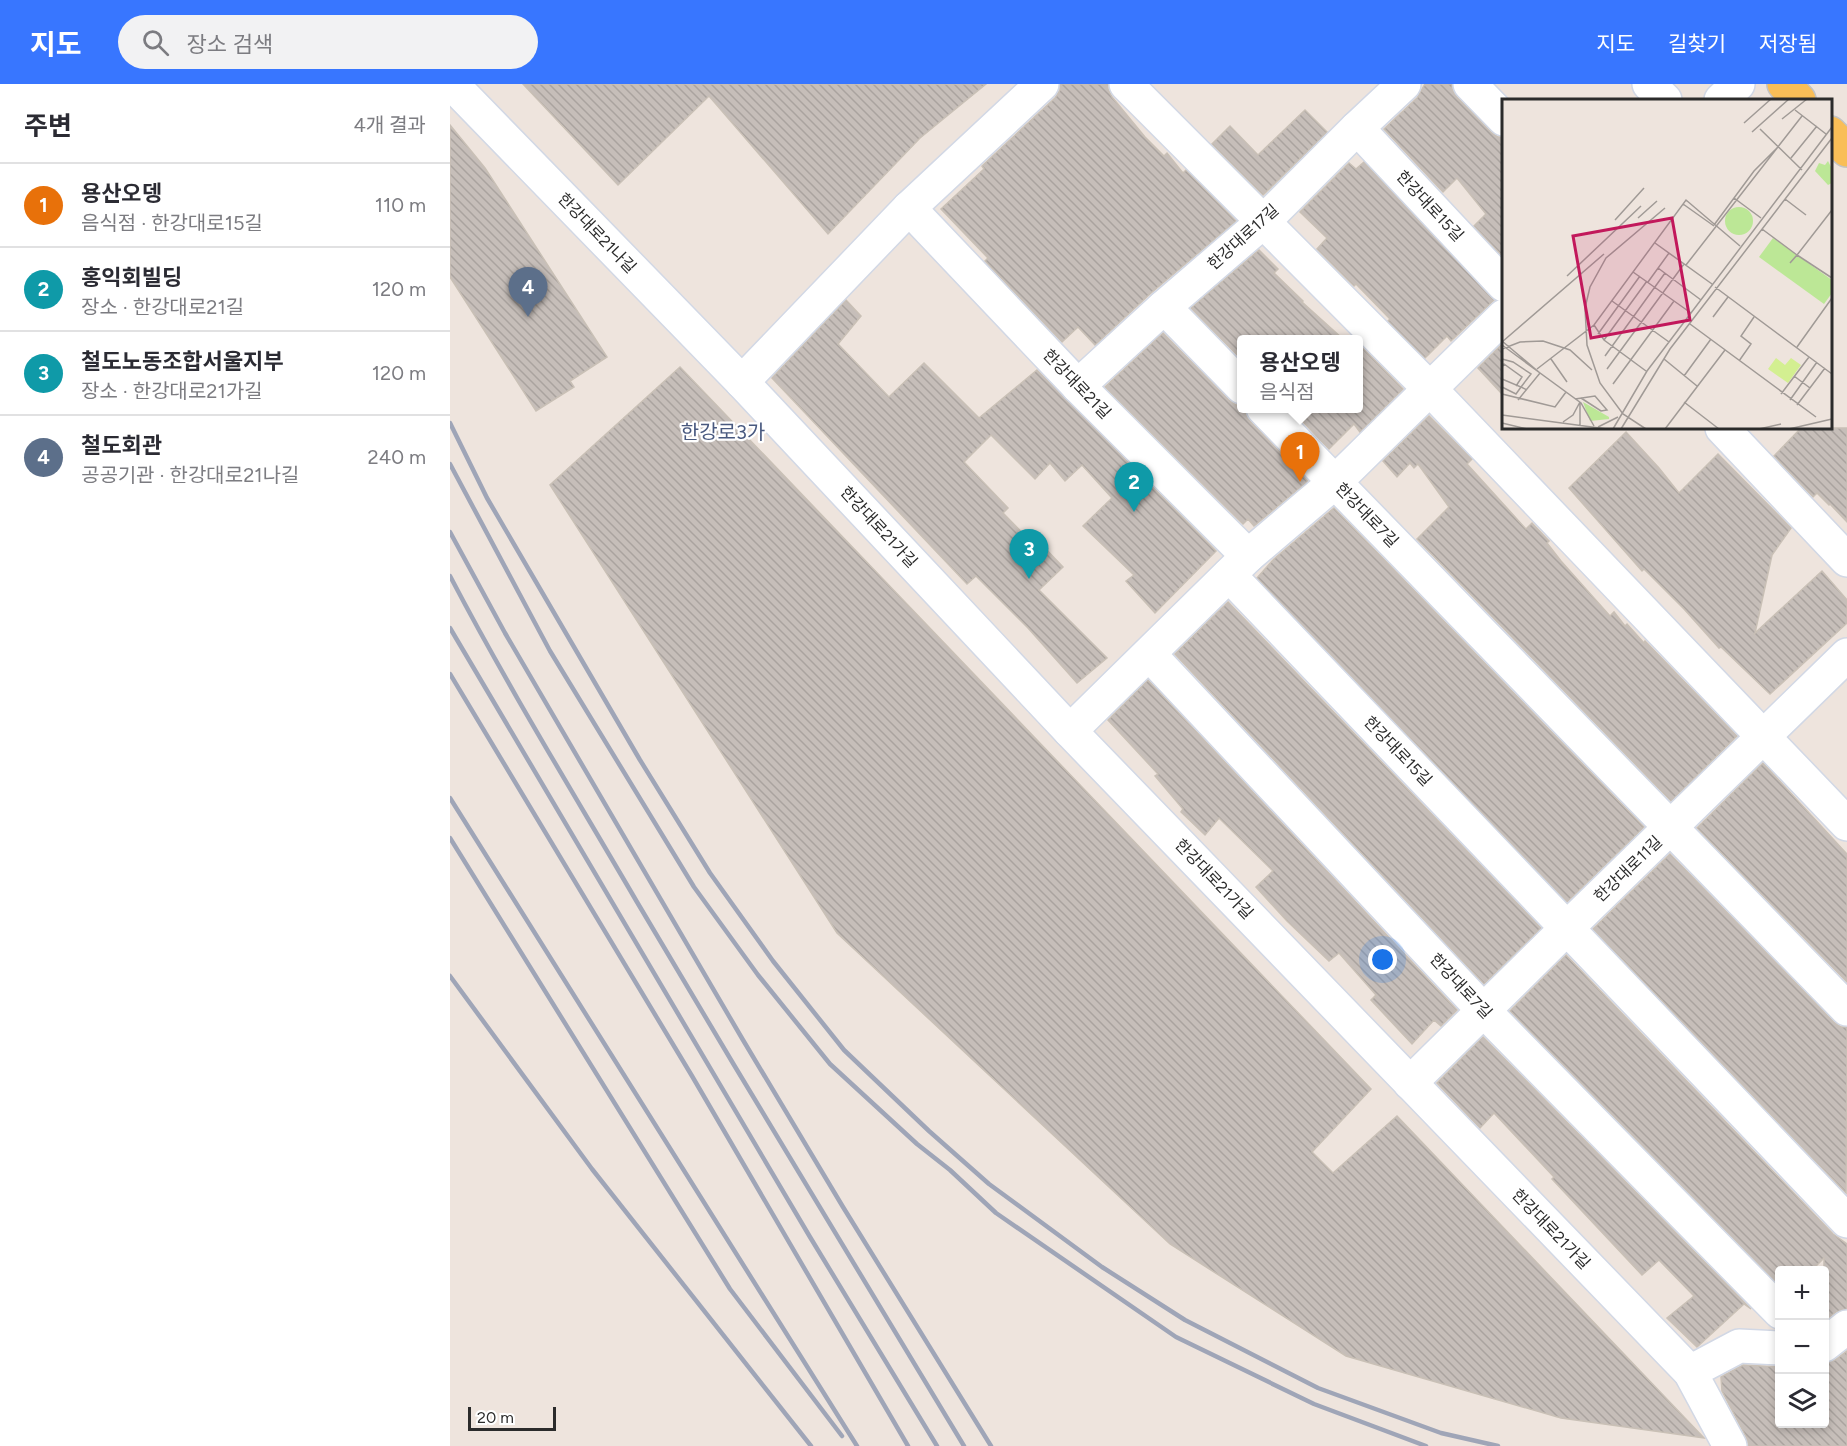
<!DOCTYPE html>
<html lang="ko">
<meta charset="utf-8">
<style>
:root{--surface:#fff;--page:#f2f2f3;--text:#2b2b33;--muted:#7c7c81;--line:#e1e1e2;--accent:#3876ff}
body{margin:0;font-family:Figtree,"Noto Sans KR",sans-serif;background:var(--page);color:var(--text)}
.controls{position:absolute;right:18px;bottom:18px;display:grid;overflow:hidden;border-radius:6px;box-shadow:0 3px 9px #0003}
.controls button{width:54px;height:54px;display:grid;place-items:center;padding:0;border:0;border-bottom:2px solid var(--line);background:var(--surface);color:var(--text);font:30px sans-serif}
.scale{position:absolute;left:18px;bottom:15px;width:88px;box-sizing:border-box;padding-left:6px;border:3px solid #2b2b2b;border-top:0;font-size:16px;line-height:21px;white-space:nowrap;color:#2b2b2b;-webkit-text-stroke:4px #fff;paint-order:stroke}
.you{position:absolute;left:933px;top:876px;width:21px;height:21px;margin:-15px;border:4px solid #fff;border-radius:50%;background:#1a73e8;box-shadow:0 0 0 9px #1a73e833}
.badge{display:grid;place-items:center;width:39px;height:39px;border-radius:50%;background:var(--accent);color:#fff;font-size:20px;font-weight:700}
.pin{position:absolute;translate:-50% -50px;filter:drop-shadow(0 2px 3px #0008)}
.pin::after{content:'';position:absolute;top:32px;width:21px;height:18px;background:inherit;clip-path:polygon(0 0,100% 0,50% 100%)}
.popup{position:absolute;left:787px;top:251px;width:126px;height:78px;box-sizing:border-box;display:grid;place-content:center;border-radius:6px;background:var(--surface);filter:drop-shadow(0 2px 4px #0005);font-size:20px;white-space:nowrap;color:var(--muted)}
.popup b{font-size:22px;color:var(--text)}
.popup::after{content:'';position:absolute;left:50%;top:100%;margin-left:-12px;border:12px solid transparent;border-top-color:var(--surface)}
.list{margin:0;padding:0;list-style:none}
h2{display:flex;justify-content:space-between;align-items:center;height:78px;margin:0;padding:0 24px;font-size:26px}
h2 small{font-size:20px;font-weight:400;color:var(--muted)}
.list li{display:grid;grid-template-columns:39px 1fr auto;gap:18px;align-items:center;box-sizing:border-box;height:84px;padding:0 24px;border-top:2px solid var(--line)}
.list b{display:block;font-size:22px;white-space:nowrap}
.list p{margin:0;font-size:20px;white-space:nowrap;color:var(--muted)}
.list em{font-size:20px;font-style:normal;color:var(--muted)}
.icon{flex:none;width:33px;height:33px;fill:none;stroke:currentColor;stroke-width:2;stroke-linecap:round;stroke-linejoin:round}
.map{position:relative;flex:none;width:1397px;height:1362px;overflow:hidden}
header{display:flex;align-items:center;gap:36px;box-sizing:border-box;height:84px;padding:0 30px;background:var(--accent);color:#fff}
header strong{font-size:28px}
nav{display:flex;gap:33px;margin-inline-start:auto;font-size:21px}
.search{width:420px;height:54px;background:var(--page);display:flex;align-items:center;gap:15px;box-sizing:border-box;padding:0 21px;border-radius:33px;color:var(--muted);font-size:22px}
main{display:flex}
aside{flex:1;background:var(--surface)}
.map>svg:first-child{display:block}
</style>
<header>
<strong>지도</strong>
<div class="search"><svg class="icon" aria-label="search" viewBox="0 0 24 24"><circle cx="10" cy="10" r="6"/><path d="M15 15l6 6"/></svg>장소 검색</div>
<nav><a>지도</a><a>길찾기</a><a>저장됨</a></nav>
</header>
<main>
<aside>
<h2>주변<small>4개 결과</small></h2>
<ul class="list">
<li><span class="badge" style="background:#e8710a">1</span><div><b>용산오뎅</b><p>음식점 · 한강대로15길</p></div><em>110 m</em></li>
<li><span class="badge" style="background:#0f9aa8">2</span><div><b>홍익회빌딩</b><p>장소 · 한강대로21길</p></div><em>120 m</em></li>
<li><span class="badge" style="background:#0f9aa8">3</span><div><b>철도노동조합서울지부</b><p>장소 · 한강대로21가길</p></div><em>120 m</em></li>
<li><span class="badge" style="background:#5c6f8a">4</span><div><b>철도회관</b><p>공공기관 · 한강대로21나길</p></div><em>240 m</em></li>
</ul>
</aside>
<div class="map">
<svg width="1397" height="1362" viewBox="0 0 1397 1362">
<defs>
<pattern id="building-back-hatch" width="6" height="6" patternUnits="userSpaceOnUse" patternTransform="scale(1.5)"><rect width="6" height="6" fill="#c6beb9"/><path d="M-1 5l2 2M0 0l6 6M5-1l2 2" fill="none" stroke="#aaa39f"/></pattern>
</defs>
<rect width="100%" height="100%" fill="#eee4dd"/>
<g fill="url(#building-back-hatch)" stroke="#c9c0b6" stroke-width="1.5">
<path d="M 73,0 L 536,0 L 470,54 L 378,150 L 259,12 L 168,101 Z"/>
<path d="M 610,0 L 658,0 L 658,5 L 662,13 L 695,53 L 714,72 L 717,69 L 733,89 L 736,86 L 786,137 L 701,209 L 645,261 L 628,243 L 612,258 L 535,177 L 538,174 L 491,125 L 534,85 L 532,82 L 605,14 L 610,6 Z"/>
<path d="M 975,0 L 1002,0 L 1002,5 L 1007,13 L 1041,48 L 1048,53 L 1053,53 L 1053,173 L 1024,142 L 1036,130 L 1007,94 L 993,108 L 934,45 L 967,14 Z"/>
<path d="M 855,26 L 877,48 L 813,111 L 762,60 L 780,42 L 808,71 Z"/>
<path d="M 0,41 L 35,84 L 157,273 L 120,297 L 124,303 L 86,327 L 0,193 Z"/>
<path d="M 914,78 L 1044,216 L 1001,257 L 997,252 L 975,274 L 938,237 L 940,235 L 906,200 L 904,202 L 867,165 L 877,154 L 850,128 L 899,79 L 906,85 Z"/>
<path d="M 809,166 L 828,185 L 824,189 L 853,217 L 852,218 L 893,255 L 792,255 L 792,276 L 741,224 Z"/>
<path d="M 396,216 L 411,232 L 388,260 L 439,313 L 474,279 L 529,334 L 587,286 L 766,467 L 705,529 L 676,497 L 684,491 L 633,442 L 662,414 L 632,381 L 615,397 L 600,379 L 585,395 L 541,351 L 514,378 L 558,424 L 553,429 L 588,465 L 592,461 L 613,483 L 589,506 L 657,574 L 627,599 L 578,544 L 526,492 L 517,500 L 322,294 Z"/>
<path d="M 713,249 L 779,316 L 786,321 L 792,321 L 792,324 L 795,324 L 795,329 L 800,337 L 858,397 L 804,442 L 798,435 L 793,440 L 655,303 Z"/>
<path d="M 1053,259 L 1053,311 L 1028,284 Z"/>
<path d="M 912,263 L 953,305 L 910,348 L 904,340 L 879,365 L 840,324 L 909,324 L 909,267 Z"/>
<path d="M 230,283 L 921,1005 L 862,1068 L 883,1089 L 947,1032 L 1254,1354 L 1111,1334 L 896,1272 L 720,1160 L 387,849 L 100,401 Z"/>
<path d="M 979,332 L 1022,375 L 1017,380 L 1076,445 L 1082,439 L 1099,457 L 1097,459 L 1111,477 L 1160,532 L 1164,528 L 1175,542 L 1177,540 L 1194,559 L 1195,557 L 1287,652 L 1221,717 L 967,455 L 999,423 L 968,380 L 964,384 L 960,379 L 947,393 L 933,377 Z"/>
<path d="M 1351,344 L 1397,344 L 1397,438 L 1380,420 L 1379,421 L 1367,409 L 1363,413 L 1324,372 Z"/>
<path d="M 1176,348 L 1209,384 L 1229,409 L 1268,370 L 1341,444 L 1322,471 L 1305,549 L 1372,487 L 1397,516 L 1397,539 L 1320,610 L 1271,563 L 1269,564 L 1234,525 L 1194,485 L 1192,487 L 1119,404 Z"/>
<path d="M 884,424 L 1194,743 L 1117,818 L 807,494 L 824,475 Z"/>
<path d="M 778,518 L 1091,844 L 1034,900 L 725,570 Z"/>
<path d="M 698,596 L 1007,926 L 991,942 L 984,936 L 962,960 L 921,916 L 926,911 L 889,869 L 879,877 L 837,837 L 806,803 L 823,787 L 769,734 L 755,751 L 731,728 L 733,725 L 705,692 L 708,690 L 658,636 Z"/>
<path d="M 1313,679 L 1397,770 L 1397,898 L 1247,744 Z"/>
<path d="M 1220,770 L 1384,938 L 1391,943 L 1397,943 L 1396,1109 L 1143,845 Z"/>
<path d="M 1116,871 L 1383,1150 L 1397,1160 L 1397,1225 L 1386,1228 L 1374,1237 L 1374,1174 L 1362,1186 L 1329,1186 L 1329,1201 L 1060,927 Z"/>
<path d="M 1033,953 L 1301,1225 L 1294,1220 L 1247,1263 L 1217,1234 L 1244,1212 L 1209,1176 L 1192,1191 L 1102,1095 L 1104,1093 L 1044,1029 L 1030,1044 L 987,999 Z"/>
<path d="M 1397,1267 L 1397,1362 L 1299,1362 L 1296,1353 L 1272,1307 L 1271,1293 L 1293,1281 L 1329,1283 L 1329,1340 L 1374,1340 L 1374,1279 L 1385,1276 Z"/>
</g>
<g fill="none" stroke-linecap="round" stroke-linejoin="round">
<g stroke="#d2d8e5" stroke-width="36">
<g id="minor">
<path d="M 2,0 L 292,298 L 620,647 L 1240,1288 L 1280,1362"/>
<path d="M 676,0 L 980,305 L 1397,740"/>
<path d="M 1020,0 L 1054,35"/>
<path d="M 1199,0 L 1215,16"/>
<path d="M 1271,16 L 1288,0"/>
<path d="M 907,44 L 1054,201"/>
<path d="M 459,124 L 628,302 L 798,472"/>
<path d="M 714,223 L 792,303"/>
<path d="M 292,298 L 459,124 L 592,0"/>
<path d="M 628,302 L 714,223 L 814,137 L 907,44 L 954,0"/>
<path d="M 813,324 L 1397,925"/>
<path d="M 1272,344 L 1397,476"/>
<path d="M 779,491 L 1397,1137"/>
<path d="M 699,570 L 1034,927 L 1330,1228"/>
<path d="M 620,647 L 798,472 L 885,398 L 1054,232"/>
<path d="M 960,999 L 1117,844 L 1397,571"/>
<path d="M 1374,1261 L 1397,1243"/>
<path d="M 1240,1288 L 1289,1262 L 1330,1264"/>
</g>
</g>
<g stroke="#c4c4c4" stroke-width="36">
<g id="major">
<path d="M 1334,0 L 1349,16"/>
<path d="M 1380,49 L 1397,66"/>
</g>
</g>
<use href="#minor" stroke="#fff" stroke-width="33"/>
<use href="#major" stroke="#f9be57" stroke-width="33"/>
<g stroke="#9fa5b7" stroke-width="4.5">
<path d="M 0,339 L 37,414 L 190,676 L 260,789 L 323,877 L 394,966 L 479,1047 L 539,1100 L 652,1183 L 735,1236 L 868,1304 L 991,1349 L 1048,1362"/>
<path d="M 0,380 L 100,567 L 244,803 L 308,891 L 380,980 L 467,1060 L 500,1086 L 546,1129 L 726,1253 L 864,1320 L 976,1362"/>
<path d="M 0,448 L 55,549 L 293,956 L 393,1123 L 541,1362"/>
<path d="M 0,492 C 58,603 124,710 187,818 C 295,1000 404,1182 514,1362"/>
<path d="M 0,544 L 360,1153 L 487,1362"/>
<path d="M 0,590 L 242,992 L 458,1362"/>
<path d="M 0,714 L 407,1362"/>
<path d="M 0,754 L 280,1205 L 392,1352"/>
<path d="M 0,892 L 142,1085 L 361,1362"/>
</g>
</g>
<g text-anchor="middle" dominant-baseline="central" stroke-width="4.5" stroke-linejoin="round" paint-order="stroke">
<g font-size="16" fill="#2b2b2b" stroke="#fff">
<text transform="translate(980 122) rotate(47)">한강대로15길</text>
<text transform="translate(147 149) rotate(46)">한강대로21나길</text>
<text transform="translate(793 153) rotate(-42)">한강대로17길</text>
<text transform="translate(627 300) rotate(46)">한강대로21길</text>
<text transform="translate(917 431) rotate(46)">한강대로7길</text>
<text transform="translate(429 443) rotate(47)">한강대로21가길</text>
<text transform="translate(948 667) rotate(46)">한강대로15길</text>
<text transform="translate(1178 785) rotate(-44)">한강대로11길</text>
<text transform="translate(764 795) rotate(46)">한강대로21가길</text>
<text transform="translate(1011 902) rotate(47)">한강대로7길</text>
<text transform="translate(1101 1145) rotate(46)">한강대로21가길</text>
</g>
<g font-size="20" fill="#49597f" stroke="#fff">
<text x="273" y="348">한강로3가</text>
</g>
</g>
<g transform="translate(1052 15)">
<rect width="330" height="330" fill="#eee4dd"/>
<path d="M 271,139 L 330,181 L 330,194 L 322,205 L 257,158 Z" fill="#bce796"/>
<path d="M 326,62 L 330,70 L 330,84 L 326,86 L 313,72 L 317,64 L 323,66 ZM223 122a14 14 0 1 1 28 0a14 14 0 1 1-28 0ZM 81,303 L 107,318 L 107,320 L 88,322 Z" fill="#bce796"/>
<path d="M 274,259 L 283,266 L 289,259 L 299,266 L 286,284 L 266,270 Z" fill="#d3ef91"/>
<path fill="none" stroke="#a09a96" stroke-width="1.5" d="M 293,11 L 324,35M 280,20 L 305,0M 242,24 L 269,0M 258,30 L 300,71M 250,33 L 287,0M 289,59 L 315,27M 232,99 L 259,119M 283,100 L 304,116M 181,105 L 212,127M 330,111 L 295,156 L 330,179M 136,119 L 155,102M 113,121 L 142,89M 212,126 L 252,72 L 275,49M 260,130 L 295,156 L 288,164M 153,144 L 210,185M 184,166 L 300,17M 156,169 L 199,201M 131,173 L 189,214M 65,177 L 139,107M 146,183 L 167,154M 213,188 L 330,275M 110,202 L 167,243M 211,218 L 226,198M 188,225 L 314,318M 92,226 L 102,241 L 144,272M 96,235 L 138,177M 102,241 L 145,182M 0,242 L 38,274 L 0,246M 0,243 L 102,155M 295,248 L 330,199M 0,250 L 18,243 L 41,242 L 68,251 L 90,271M 103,257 L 163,174M 0,260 L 11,263 L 29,275 L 19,288 L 25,291M 49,260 L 65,283M 162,260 L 195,287M 237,262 L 249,245 L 239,237 L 252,218M 0,268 L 2,265 L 20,278 L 14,287M 35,270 L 92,226 L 184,101 L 238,147M 105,270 L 182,165M 182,277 L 209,240M 292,277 L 308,289M 0,280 L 19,288 L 14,295 L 0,288M 111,285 L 172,202M 0,295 L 53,308 L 64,293M 279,295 L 307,258M 73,300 L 93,297 L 105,311 L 99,312 L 79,299M 16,301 L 38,274 L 79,304 L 92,327M 288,301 L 315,263M 182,303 L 217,330M 78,304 L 78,326M 295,306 L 323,269M 0,316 L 105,330M 61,323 L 71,316 L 78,303M 0,324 L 25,330M 96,328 L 116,318M 111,330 L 145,272 L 330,28M 119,330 L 168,250 L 330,39M 144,330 L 121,315 L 98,284 L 85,246 L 83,209 L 88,188 L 104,159 L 163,109M 163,330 L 223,251M 257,330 L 279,325M 287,330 L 330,320"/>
<path fill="#c2185b" fill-opacity="0.15" stroke="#c2185b" stroke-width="3" d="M 170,119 L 188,221 L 89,239 L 71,137 Z"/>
<rect width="330" height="330" fill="none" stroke="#2b2b2b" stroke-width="3"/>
</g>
</svg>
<div class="controls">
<button>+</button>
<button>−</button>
<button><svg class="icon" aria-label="layers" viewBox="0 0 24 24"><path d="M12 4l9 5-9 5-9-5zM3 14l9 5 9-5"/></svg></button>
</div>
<div class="scale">20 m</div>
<div class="you"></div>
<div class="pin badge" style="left:850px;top:398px;background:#e8710a">1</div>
<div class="popup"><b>용산오뎅</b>음식점</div>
<div class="pin badge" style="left:684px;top:428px;background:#0f9aa8">2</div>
<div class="pin badge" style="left:579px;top:495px;background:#0f9aa8">3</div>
<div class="pin badge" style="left:78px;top:233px;background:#5c6f8a">4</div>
</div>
</main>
